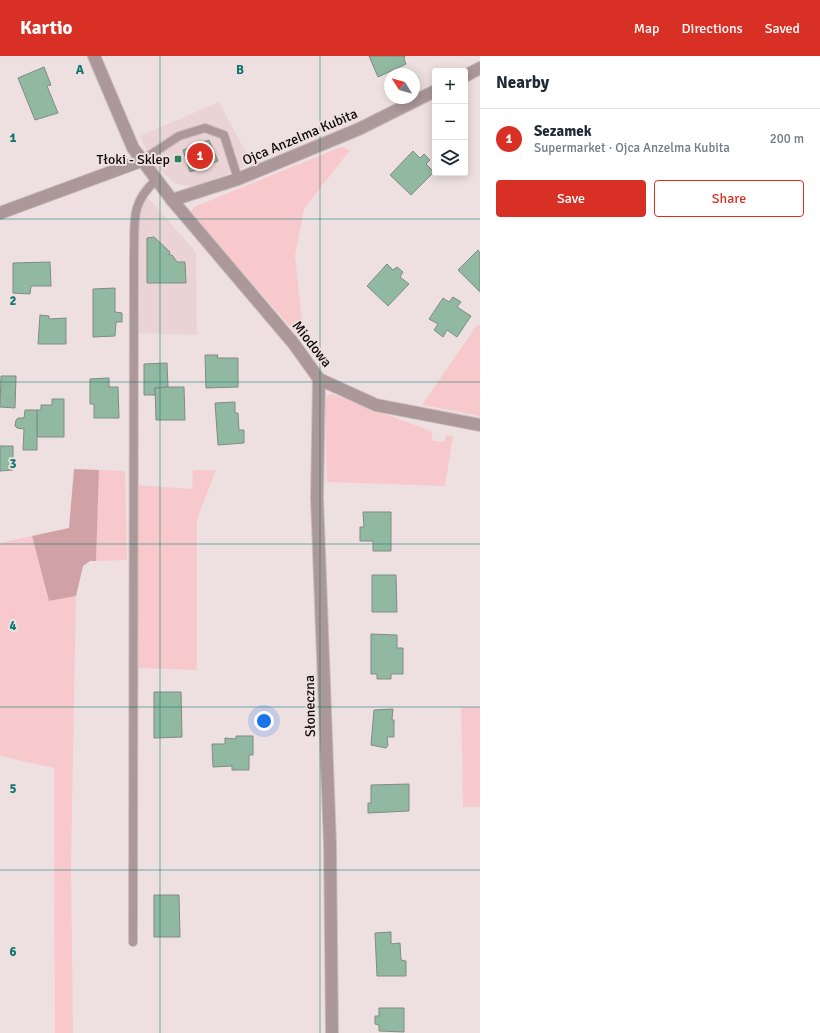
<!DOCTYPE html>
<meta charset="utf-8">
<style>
:root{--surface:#fff;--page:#f2f2f3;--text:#1f2937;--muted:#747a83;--line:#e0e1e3;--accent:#d93025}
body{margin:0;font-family:Signika,sans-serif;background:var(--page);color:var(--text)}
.controls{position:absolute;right:12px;top:12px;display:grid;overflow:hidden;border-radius:4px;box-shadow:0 2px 10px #0003}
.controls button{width:36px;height:36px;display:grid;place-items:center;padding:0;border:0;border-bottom:1px solid var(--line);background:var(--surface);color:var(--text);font:20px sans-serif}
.compass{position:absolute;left:384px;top:12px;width:36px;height:36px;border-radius:50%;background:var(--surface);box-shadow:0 2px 10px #0003;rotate:307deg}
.you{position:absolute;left:264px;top:665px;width:14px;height:14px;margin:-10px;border:3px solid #fff;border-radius:50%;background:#1a73e8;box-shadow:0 0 0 6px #1a73e833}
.badge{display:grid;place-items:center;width:26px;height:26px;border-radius:50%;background:var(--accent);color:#fff;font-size:13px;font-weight:700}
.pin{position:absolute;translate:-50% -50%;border:2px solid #fff;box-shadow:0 1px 4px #0006}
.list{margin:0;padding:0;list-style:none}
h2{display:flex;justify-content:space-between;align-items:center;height:52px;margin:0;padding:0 16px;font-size:17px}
h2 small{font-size:13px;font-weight:400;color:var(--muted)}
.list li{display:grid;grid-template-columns:26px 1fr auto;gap:12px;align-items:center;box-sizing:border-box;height:60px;padding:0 16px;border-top:1px solid var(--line)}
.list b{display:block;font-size:15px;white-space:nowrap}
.list p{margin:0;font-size:13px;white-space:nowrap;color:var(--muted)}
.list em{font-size:13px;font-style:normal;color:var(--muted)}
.actions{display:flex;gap:8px;padding:12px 16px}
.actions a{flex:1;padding:9px 0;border:1px solid var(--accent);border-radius:4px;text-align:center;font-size:14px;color:var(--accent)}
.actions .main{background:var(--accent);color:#fff}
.icon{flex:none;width:22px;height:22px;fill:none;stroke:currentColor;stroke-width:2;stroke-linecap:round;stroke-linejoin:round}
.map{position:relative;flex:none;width:480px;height:977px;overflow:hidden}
header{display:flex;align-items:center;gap:24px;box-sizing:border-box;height:56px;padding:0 20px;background:var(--accent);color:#fff}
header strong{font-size:19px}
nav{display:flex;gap:22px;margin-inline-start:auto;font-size:14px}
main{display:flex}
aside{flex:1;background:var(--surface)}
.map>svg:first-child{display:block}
</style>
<header>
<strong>Kartio</strong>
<nav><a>Map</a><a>Directions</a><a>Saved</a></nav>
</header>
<main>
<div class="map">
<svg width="480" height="977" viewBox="0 0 480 977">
<rect width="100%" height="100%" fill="#eee0e1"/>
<g fill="#ead3d4">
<path d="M 219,46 L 252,108 L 193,131 L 175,127 L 154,109 L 140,80 Z"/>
<path d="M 147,141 L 196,196 L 197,279 L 138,277 L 139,153 Z"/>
</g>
<g fill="#f7c9cc">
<path d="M 341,91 L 350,94 L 304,153 L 295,200 L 303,273 L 296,277 L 190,157 L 194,151 Z"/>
<path d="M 477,269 L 480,270 L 480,360 L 422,349 Z"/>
<path d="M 332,338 L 431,375 L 433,385 L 444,386 L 446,379 L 453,380 L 445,430 L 327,426 L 325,348 L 327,340 Z"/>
<path d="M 99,414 L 125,415 L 127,504 L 96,505 Z"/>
<path d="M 193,414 L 216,414 L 197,463 L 197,614 L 138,612 L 137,429 L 192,433 Z"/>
<path d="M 32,480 L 49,545 L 76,540 L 71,807 L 73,977 L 55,977 L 54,712 L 0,700 L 0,487 Z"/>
<path d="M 461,651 L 480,651 L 480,751 L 463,751 Z"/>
</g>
<path fill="#d0a2a6" d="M 74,413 L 99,414 L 96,505 L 90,505 L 83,510 L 76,540 L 49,545 L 32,480 L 69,472 Z"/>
<g fill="#91b9a1" stroke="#808b85">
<path d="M 369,0 L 405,0 L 404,3 L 406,8 L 378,21 Z"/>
<path d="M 44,11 L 51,29 L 47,30 L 58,57 L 35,64 L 18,22 Z"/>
<path d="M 209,84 L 218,105 L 190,116 L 183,94 Z"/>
<path d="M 413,95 L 420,102 L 424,98 L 430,104 L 426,108 L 434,116 L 411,139 L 390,119 Z"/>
<path d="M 154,181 L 170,196 L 169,199 L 172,199 L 177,206 L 185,206 L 186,227 L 147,227 L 147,182 Z"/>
<path d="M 478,194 L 480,197 L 480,236 L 458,214 Z"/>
<path d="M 50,206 L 51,230 L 31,230 L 30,238 L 13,237 L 13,207 Z"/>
<path d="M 387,208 L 393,214 L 397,211 L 403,216 L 400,221 L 409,228 L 388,250 L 367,230 Z"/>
<path d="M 115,232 L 115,256 L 122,257 L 122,266 L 116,266 L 115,280 L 93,281 L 93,233 Z"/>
<path d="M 453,241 L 461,246 L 457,251 L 471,260 L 457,281 L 447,274 L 443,281 L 434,274 L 438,268 L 429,263 L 443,242 L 449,246 Z"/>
<path d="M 40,259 L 49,260 L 49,263 L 66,262 L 66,288 L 38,288 Z"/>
<path d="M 205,299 L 218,299 L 217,302 L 238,302 L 238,331 L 206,332 Z"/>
<path d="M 167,307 L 168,331 L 155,332 L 155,339 L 144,339 L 144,308 Z"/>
<path d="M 1,320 L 16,320 L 15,352 L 0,351 Z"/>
<path d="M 109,322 L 109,331 L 118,331 L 119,362 L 94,362 L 94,348 L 90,348 L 90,323 Z"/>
<path d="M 168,331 L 184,331 L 185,364 L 156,364 L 155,332 Z"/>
<path d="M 52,343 L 64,343 L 64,381 L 37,381 L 37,354 L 41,354 L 41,349 L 52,349 Z"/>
<path d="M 235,346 L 235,357 L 238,357 L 239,374 L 244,374 L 244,387 L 218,389 L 215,347 Z"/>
<path d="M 25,354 L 37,354 L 37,394 L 23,394 L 24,373 L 17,372 L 15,370 L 16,364 L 18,362 L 24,362 Z"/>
<path d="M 0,390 L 13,390 L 13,414 L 0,415 Z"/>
<path d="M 363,456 L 391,456 L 391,495 L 373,495 L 373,485 L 360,485 L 360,471 L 364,471 Z"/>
<path d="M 372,519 L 396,519 L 397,556 L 372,556 Z"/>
<path d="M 371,578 L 397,579 L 397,592 L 403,592 L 403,618 L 391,618 L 391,623 L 377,623 L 377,618 L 371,618 Z"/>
<path d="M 154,636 L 181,636 L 182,681 L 154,682 Z"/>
<path d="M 393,653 L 392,664 L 394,664 L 394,681 L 387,681 L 388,689 L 386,692 L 371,689 L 374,654 Z"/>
<path d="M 236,680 L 253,680 L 253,699 L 249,699 L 249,714 L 232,714 L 232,710 L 213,711 L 212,688 L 225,688 L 225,682 L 236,683 Z"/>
<path d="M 409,728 L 409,755 L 368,757 L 368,747 L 371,747 L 371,729 Z"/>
<path d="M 154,839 L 179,839 L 180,881 L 154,881 Z"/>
<path d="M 391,876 L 391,888 L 400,887 L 401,904 L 406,905 L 406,920 L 377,920 L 375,877 Z"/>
<path d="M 379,952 L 404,952 L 404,976 L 379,975 L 379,969 L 375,968 L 375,960 L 379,960 Z"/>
</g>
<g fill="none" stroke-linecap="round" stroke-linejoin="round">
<g stroke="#cabebf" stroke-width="10">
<g id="lane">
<path d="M 141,105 L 179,80 L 205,72 L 224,79 L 238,123"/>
<path d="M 133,886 L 134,198 C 135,165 130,148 156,124"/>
</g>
</g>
<g stroke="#cabebf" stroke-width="14">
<g id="street">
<path d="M 94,0 L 133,92 L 172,144 L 294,288 L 319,323 L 376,349 L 480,369"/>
<path d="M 465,20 L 480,12"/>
<path d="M 172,144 L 238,123 L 359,73 L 435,35"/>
<path d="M 0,157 L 141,105"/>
<path d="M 319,323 L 317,442 L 330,788 L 332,977"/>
</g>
</g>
<use href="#lane" stroke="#ac9799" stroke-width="8"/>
<use href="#street" stroke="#ac9799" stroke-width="12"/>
</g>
<path fill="none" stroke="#0f766e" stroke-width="1" stroke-opacity="0.55" d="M 160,0 L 160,977M 320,0 L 320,977M 0,163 L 480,163M 0,326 L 480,326M 0,488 L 480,488M 0,651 L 480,651M 0,814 L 480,814"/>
<rect fill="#288359" stroke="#eee0e1" stroke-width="1.5" x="174" y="99" width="8" height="8" rx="2"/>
<g text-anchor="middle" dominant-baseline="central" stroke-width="4" stroke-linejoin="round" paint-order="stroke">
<g font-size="14" fill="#0f0a0a" stroke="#eee0e1">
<text transform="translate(300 81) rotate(-23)">Ojca Anzelma Kubita</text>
<text transform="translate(312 288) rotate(52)">Miodowa</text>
<text transform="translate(310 650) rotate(-91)">Słoneczna</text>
</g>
<g font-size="14" fill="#0f0a0a" stroke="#eee0e1" text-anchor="end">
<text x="170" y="103">Tłoki - Sklep</text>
</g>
</g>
<g font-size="13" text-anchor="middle" font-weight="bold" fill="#0f766e" stroke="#eee0e1" stroke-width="4" stroke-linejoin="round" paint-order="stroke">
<text x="80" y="18">A</text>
<text x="240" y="18">B</text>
<text x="13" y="86">1</text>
<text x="13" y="249">2</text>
<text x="13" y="412">3</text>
<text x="13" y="574">4</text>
<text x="13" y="737">5</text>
<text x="13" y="900">6</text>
</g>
</svg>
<div class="controls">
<button>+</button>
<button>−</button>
<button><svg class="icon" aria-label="layers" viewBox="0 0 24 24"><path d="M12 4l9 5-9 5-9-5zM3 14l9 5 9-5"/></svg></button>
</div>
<svg class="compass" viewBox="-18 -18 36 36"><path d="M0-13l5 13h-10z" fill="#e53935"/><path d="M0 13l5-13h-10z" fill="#747a83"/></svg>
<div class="you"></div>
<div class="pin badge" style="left:200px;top:100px">1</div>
</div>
<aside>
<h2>Nearby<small></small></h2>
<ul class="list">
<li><span class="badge">1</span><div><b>Sezamek</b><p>Supermarket · Ojca Anzelma Kubita</p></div><em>200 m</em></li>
</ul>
<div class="actions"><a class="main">Save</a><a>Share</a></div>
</aside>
</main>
